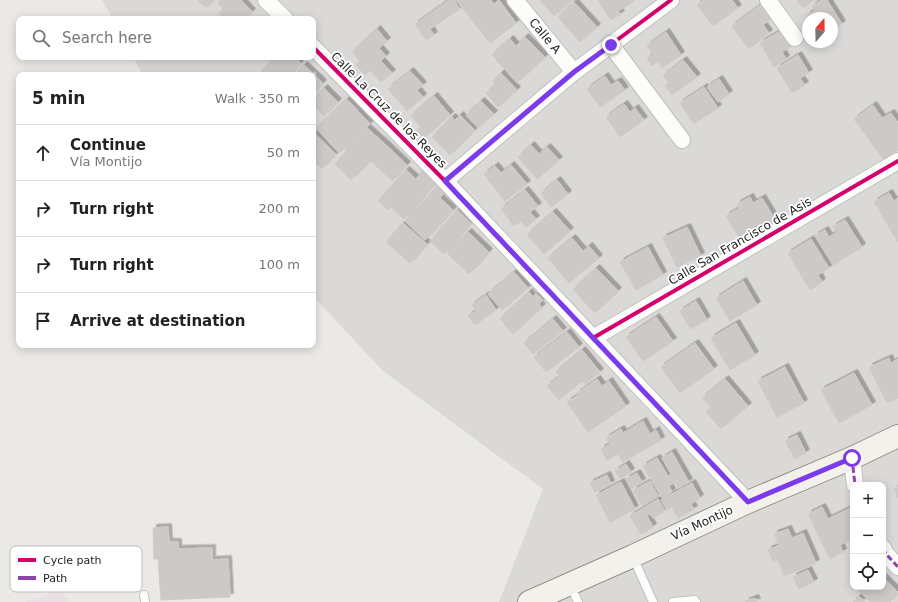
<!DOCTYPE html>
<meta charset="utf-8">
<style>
:root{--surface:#fff;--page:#f6f6f6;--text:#222;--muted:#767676;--line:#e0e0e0}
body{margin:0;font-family:"DejaVu Sans",sans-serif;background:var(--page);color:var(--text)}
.controls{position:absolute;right:12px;bottom:12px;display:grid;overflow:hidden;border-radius:8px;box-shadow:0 2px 10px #0003}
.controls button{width:36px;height:36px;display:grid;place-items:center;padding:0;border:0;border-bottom:1px solid var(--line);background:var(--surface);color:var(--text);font:20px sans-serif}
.compass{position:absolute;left:802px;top:12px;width:36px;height:36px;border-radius:50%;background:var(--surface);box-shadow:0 2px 10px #0003;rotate:20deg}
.stop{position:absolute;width:12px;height:12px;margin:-9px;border:3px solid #7c3aed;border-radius:50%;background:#fff}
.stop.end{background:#7c3aed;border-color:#fff;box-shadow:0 1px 4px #0008}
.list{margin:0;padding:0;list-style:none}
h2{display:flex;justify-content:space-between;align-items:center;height:52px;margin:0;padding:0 16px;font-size:17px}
h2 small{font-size:13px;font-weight:400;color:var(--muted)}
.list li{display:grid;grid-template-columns:26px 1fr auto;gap:12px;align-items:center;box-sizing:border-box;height:56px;padding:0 16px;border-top:1px solid var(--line)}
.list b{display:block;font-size:15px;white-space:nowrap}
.list p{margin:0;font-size:13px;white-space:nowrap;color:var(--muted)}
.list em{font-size:13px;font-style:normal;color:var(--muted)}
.icon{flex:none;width:22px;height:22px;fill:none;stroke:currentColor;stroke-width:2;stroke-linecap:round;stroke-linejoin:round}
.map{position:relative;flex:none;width:898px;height:602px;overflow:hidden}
.search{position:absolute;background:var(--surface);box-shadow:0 2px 10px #0003;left:16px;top:16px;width:300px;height:44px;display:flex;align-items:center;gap:10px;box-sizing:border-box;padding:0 14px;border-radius:8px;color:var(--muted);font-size:15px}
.panel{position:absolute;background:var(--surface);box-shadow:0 2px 10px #0003;left:16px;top:72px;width:300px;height:276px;border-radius:8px}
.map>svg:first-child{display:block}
</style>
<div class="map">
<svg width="898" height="602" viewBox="0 0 898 602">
<defs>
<filter id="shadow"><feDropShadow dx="3.5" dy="-3.5" stdDeviation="0" flood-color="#0004"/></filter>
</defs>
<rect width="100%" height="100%" fill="#ebe9e6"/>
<path fill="#dad9d7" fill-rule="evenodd" d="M 102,0 L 898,0 L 898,602 L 499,602 L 543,489 L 383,371 L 313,296 L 313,75 L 143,75 L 133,57 L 313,57 L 313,19 L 113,19 ZM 808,18 L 832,18 L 832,42 L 808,42 ZM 853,485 L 883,485 L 883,587 L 853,587 Z"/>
<path fill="#e8dfe5" d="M 60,591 L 69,602 L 25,602 Z"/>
<g fill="#ccc9c7" stroke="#cecac8" filter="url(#shadow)">
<path d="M 198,0 L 214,0 L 206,8 Z"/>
<path d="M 221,0 L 241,0 L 252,12 L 244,19 L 225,19 L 219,13 L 223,9 L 218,3 Z"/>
<path d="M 449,0 L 454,0 L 460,9 L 430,29 L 434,35 L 426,40 L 415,24 Z"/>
<path d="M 456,0 L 491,0 L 494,4 L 499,0 L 516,23 L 490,43 Z"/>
<path d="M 540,0 L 572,0 L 554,16 Z"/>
<path d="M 598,0 L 635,0 L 618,11 L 621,14 L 611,20 Z"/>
<path d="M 704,0 L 732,0 L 738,8 L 713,26 L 697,5 Z"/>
<path d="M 797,0 L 814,0 L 803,8 Z"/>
<path d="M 822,0 L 827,0 L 842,24 L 832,30 L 832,18 L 809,18 L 807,15 L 815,10 L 812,6 Z"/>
<path d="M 574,2 L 597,27 L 580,42 L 558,17 Z"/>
<path d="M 763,3 L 774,17 L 763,25 L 769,33 L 749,49 L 732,26 Z"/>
<path d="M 377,29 L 387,41 L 379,48 L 386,56 L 381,61 L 392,73 L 381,82 L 370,70 L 365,75 L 356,65 L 360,61 L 352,52 Z"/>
<path d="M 782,30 L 792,46 L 782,52 L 786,59 L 774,67 L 760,43 Z"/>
<path d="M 666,32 L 681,55 L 662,68 L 658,61 L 652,66 L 647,58 L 653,54 L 647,46 Z"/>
<path d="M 525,37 L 545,57 L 517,83 L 492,55 L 510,39 L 516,46 Z"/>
<path d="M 798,55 L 809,73 L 800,78 L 805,85 L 792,93 L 777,68 Z"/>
<path d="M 271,57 L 295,57 L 301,63 L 290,75 L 258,75 L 273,59 Z"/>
<path d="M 683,60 L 697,77 L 672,95 L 665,86 L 669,83 L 663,76 Z"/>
<path d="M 304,65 L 323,83 L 313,94 L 313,75 L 294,75 Z"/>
<path d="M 410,71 L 423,85 L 417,90 L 423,97 L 407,111 L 388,89 Z"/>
<path d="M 501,73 L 517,90 L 498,107 L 486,93 L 496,84 L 493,81 Z"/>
<path d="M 605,76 L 611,85 L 618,81 L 625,90 L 600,107 L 587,89 Z"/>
<path d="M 719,79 L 729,94 L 718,102 L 707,87 Z"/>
<path d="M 704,87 L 718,108 L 694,124 L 680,103 Z"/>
<path d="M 324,88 L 338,102 L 324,116 L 313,105 L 317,101 L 314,98 Z"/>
<path d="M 434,96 L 450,115 L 424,138 L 417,130 L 421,127 L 411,116 Z"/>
<path d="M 347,99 L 370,124 L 339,153 L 316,128 Z"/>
<path d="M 481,101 L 494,114 L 478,128 L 466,115 Z"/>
<path d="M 624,104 L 630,112 L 635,108 L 644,120 L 620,137 L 606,117 Z"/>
<path d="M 873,105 L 882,118 L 891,113 L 898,123 L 898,150 L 884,160 L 854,119 Z"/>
<path d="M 460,115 L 475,130 L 450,155 L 432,137 L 452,117 L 455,120 Z"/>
<path d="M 366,127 L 386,145 L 351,180 L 335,164 L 347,151 L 344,149 Z"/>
<path d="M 313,132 L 336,154 L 322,169 L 313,160 Z"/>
<path d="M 386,145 L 407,165 L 392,181 L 371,161 Z"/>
<path d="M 531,145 L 539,154 L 547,147 L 559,160 L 537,179 L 518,157 Z"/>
<path d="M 511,165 L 527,184 L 505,201 L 484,174 L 495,166 L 501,173 Z"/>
<path d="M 406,170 L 416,179 L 423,171 L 436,182 L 404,219 L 391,207 L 389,210 L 378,201 Z"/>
<path d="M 557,180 L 568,194 L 551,207 L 541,193 Z"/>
<path d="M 438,186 L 446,192 L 440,198 L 453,210 L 425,240 L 405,221 Z"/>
<path d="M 525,190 L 538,206 L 530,212 L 536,219 L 526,227 L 521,221 L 514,226 L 501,209 Z"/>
<path d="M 889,193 L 894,201 L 898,198 L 898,242 L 874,202 Z"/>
<path d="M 750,197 L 753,203 L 762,198 L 776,221 L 741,241 L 726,216 L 739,208 L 737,204 Z"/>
<path d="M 457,210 L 471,223 L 444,254 L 430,241 Z"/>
<path d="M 553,212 L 570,231 L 544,254 L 527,235 Z"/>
<path d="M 845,220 L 862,247 L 833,265 L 815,236 L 825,230 L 829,237 L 837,232 L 833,227 Z"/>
<path d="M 403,223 L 427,244 L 410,263 L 386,242 Z"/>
<path d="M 687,227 L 701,256 L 677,267 L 663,238 Z"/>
<path d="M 468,232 L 489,252 L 469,274 L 447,253 Z"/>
<path d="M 572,238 L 583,251 L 589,246 L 599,258 L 569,283 L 548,258 Z"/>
<path d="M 811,239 L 829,268 L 818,275 L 822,282 L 810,290 L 788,253 Z"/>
<path d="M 648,247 L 663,275 L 636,290 L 620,262 Z"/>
<path d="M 596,268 L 618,291 L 595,313 L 573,290 Z"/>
<path d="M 514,272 L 528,288 L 502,310 L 488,294 Z"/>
<path d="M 743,281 L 757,305 L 730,321 L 716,298 Z"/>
<path d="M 529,292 L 533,297 L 536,293 L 543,300 L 539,304 L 542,307 L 513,334 L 500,319 Z"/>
<path d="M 486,295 L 496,310 L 475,325 L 468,316 L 476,311 L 472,305 Z"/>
<path d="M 696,301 L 707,320 L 690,329 L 680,311 Z"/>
<path d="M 656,317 L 673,341 L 643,361 L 626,337 Z"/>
<path d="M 553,319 L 563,331 L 533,354 L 524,343 Z"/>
<path d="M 736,323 L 755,355 L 730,370 L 711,338 Z"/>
<path d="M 567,332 L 579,347 L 546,372 L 534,357 Z"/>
<path d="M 695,343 L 714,369 L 680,393 L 661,367 Z"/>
<path d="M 582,350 L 600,372 L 585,384 L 582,381 L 559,400 L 547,386 L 560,376 L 556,372 Z"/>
<path d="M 889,358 L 891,363 L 898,359 L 898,398 L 887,403 L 869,367 Z"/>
<path d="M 785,367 L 804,403 L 777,417 L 758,381 Z"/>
<path d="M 854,373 L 872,405 L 839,423 L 821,390 Z"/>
<path d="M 597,379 L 602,386 L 609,381 L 626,406 L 588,432 L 567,402 L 578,395 L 577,393 Z"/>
<path d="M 725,379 L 748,406 L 721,429 L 706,412 L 711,407 L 702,398 Z"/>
<path d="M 643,421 L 650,434 L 656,430 L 661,440 L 623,462 L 618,454 L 607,460 L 601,449 L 610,444 L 606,438 L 621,429 L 623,433 Z"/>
<path d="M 797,435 L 806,453 L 795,459 L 785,441 Z"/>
<path d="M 672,452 L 689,482 L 678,488 L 675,482 L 669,486 L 672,492 L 662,498 L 643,466 L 657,458 L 668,476 L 671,474 L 662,458 Z"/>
<path d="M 626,464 L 631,472 L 620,479 L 615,471 Z"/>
<path d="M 637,473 L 642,482 L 631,489 L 626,479 Z"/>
<path d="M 607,475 L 611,484 L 595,492 L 590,483 Z"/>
<path d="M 650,481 L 658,496 L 642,505 L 633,490 Z"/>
<path d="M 621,482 L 635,509 L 610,522 L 596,495 Z"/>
<path d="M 692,483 L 700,498 L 691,504 L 694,509 L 678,518 L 672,507 L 667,510 L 661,500 Z"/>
<path d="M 898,487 L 898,498 L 894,489 Z"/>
<path d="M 658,499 L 665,511 L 653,518 L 650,514 L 647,516 L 653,527 L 641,534 L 630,516 Z"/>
<path d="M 822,507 L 828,519 L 850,508 L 853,515 L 853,539 L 840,545 L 843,552 L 830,559 L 808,514 Z"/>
<path d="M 168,527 L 169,542 L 178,542 L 178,549 L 212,548 L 212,560 L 228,559 L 230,597 L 161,600 L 158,559 L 154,559 L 153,528 Z"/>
<path d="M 788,529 L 792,538 L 803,533 L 816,563 L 784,576 L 778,560 L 773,562 L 768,550 L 779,545 L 774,534 Z"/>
<path d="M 808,570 L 814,582 L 799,589 L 793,577 Z"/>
<path d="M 883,577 L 898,592 L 898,594 L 890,602 L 870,602 L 859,591 L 864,587 L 883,587 Z"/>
<path d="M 859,596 L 865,602 L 853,602 Z"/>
<path d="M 755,598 L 757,602 L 745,602 Z"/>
</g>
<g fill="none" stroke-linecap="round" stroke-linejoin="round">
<g stroke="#c1c0be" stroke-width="10">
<g id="lane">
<path d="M 633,557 L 653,602"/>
<path d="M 570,584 L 578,602"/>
<path d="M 144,595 L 145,602"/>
<path d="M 673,602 L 695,600 L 696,602"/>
</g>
</g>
<g stroke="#c1c0be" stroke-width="18">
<g id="street">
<path d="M 266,0 L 285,19"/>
<path d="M 515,0 L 574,72"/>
<path d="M 768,0 L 795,38"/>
<path d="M 611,45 L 682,140"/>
<path d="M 313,47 L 445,181 L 748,502"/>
<path d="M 445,181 L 574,72 L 671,0"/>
<path d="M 593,338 L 898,161"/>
<path d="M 852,458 L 855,485"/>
<path d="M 883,548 L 886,554 L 898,567"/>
</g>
</g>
<g stroke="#939280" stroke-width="24">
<path id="secondary" d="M 529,602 L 633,556 L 748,502 L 852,458 L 898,436"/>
</g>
<use href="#lane" stroke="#fcfcfb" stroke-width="8"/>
<use href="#street" stroke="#fcfcfb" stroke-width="16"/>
<use href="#secondary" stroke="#f2f1eb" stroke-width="22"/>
<g stroke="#8e44ad" stroke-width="3" stroke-dasharray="6 3" stroke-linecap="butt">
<path d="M 852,458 L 855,485"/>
<path d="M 883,548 L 886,554 L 898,567"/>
</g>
<g stroke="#fff" stroke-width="6">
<g id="cycleway">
<path d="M 313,47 L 445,181 L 748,502"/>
<path d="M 445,181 L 574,72 L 671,0"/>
<path d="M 593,338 L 898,161"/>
</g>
</g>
<use href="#cycleway" stroke="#d6006c" stroke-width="4"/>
</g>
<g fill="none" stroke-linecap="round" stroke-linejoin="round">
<path stroke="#7c3aed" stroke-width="5" d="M 611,45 L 574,72 L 445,181 L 748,502 L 852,458"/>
</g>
<g text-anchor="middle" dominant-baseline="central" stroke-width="3.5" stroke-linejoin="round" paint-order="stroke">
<g font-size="12" fill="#1d1d1d" stroke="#fff">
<text transform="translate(545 36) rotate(50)">Calle A</text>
<text transform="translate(389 110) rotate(45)">Calle La Cruz de los Reyes</text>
<text transform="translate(740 241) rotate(-30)">Calle San Francisco de Asis</text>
<text transform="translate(702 523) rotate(-25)">Vía Montijo</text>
</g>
</g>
<rect x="10" y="546" width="132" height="46" rx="6" fill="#fff" stroke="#bbb" stroke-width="1"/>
<rect x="18" y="558" width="18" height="4" fill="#d6006c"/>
<rect x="18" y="576" width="18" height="4" fill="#8e44ad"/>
<g font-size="11" fill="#1d1d1d">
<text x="43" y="564">Cycle path</text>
<text x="43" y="582">Path</text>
</g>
</svg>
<div class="controls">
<button>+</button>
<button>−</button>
<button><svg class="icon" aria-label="locate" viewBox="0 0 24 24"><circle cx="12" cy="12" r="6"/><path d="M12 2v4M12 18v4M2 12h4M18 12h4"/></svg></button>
</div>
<svg class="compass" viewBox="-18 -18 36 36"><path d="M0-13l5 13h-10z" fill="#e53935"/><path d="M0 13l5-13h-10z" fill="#767676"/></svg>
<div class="stop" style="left:852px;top:458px"></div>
<div class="stop end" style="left:611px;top:45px"></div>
<div class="search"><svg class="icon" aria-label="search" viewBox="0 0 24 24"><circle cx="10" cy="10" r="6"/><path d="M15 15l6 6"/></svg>Search here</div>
<section class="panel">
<h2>5 min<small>Walk · 350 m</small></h2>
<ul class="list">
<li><svg class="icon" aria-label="ahead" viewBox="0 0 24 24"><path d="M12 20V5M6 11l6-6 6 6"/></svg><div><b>Continue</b><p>Vía Montijo</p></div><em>50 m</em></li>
<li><svg class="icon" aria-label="right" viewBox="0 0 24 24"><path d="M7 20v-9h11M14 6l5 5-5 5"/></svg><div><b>Turn right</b></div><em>200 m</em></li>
<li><svg class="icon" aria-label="right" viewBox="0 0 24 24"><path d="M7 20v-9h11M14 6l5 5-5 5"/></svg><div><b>Turn right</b></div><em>100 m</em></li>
<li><svg class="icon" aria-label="arrive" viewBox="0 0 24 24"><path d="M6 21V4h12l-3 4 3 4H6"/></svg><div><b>Arrive at destination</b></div></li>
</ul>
</section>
</div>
